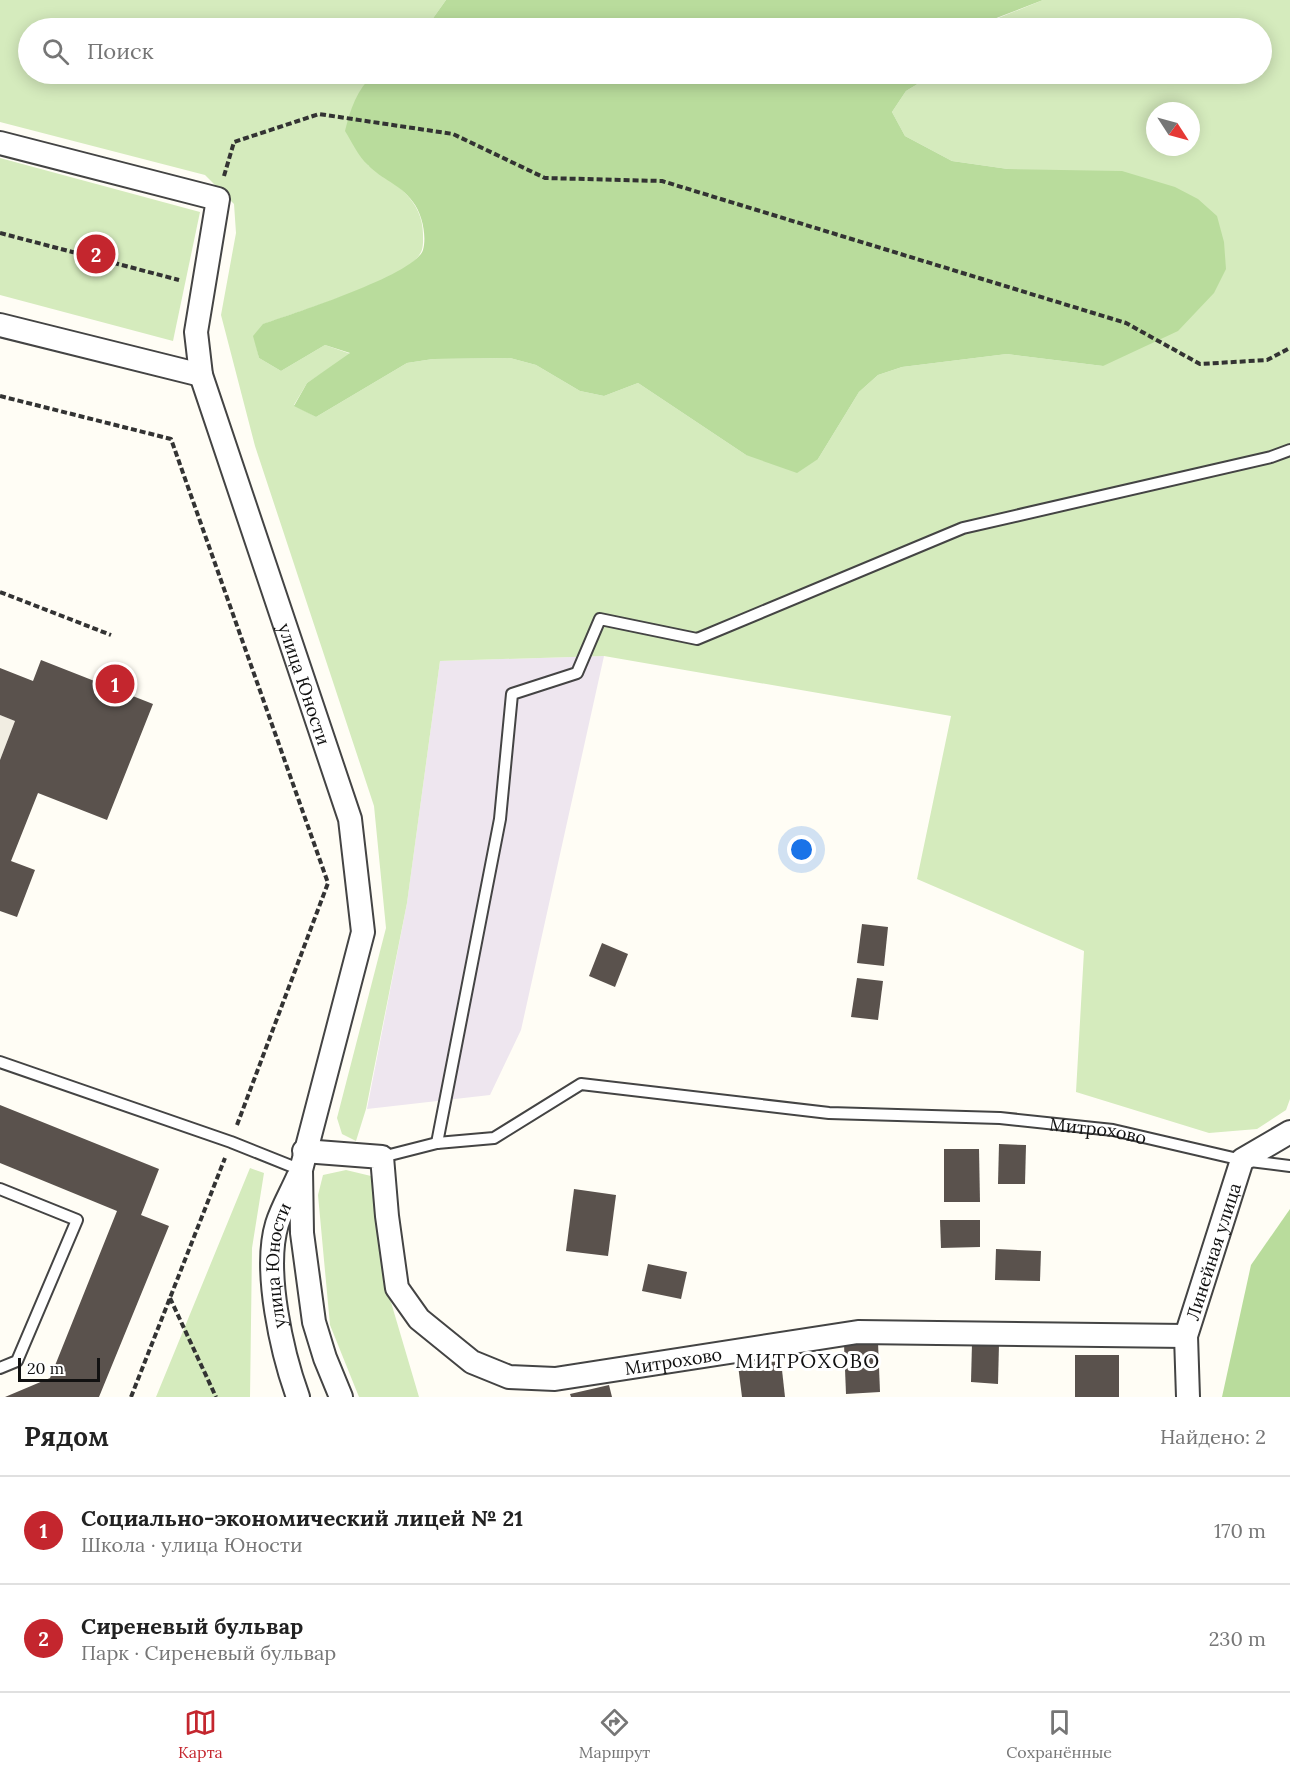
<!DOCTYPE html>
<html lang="ru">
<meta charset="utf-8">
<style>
:root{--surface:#fff;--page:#f2f2f2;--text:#222;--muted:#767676;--line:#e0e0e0;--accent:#c4262e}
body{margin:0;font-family:Lora,serif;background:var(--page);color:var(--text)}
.compass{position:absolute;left:1146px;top:102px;width:54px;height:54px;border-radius:50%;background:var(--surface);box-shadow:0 3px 15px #0003;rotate:126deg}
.scale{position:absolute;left:18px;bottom:15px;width:82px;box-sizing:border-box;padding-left:6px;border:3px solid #111;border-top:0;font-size:16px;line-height:21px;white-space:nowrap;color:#111;-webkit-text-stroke:4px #fff;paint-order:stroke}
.you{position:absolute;left:802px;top:850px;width:21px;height:21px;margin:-15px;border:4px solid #fff;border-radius:50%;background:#1a73e8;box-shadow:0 0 0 9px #1a73e833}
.badge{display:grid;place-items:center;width:39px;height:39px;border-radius:50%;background:var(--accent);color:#fff;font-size:20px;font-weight:700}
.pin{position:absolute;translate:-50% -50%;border:3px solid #fff;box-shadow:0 2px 6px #0006}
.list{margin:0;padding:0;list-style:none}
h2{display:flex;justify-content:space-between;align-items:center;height:78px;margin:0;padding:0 24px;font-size:26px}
h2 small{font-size:20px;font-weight:400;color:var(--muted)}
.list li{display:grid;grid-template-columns:39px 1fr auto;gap:18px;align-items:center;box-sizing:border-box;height:108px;padding:0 24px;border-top:2px solid var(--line)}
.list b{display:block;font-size:22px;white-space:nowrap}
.list p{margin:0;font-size:20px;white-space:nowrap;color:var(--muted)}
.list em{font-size:20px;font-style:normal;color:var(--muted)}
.icon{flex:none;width:33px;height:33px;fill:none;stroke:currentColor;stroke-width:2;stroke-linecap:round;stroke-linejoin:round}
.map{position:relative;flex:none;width:1290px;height:1397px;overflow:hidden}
.search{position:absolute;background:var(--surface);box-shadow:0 3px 15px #0003;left:18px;right:18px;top:18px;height:66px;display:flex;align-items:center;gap:15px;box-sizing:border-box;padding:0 21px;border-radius:33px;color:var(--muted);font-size:22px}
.sheet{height:294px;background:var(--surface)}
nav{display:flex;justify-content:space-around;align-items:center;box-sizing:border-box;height:84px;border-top:2px solid var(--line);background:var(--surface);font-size:16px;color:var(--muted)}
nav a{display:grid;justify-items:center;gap:3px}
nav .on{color:var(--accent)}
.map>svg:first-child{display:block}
</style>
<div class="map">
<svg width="1290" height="1397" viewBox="0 0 1290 1397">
<rect width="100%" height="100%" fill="#fffdf5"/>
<path fill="#eee6ef" d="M 604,656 L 521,1030 L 490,1095 L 367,1109 L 407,903 L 440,661 Z"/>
<g fill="#d5ebbd" fill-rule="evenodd">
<path d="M 0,0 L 446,0 L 426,28 L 28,28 L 28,74 L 374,74 L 367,80 L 368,165 C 394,182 423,200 423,234 C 423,244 424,251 416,259 C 395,282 297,312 264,324 L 254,336 L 259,358 L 281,371 L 325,345 L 351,354 L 307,383 L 294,405 L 316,417 L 407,363 L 433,359 L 510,358 L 536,365 L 580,391 L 604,396 L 638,383 L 746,455 L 818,459 L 859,392 L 878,375 L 902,367 L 1007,354 L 1103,366 L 1008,169 L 952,161 L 905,136 L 892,112 L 906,91 L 934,74 L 1262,74 L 1262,28 L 980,28 L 986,23 L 1043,0 L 1290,0 L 1290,1099 L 1286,1110 L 1257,1129 L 1209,1133 L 1076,1092 L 1084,951 L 917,879 L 951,716 L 604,656 L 440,661 L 407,903 L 366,1109 L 356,1141 L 342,1134 L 337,1118 L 386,928 L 374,806 L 255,446 L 221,315 L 236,233 L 234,204 L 205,175 L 0,122 ZM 1155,111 L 1191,111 L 1191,147 L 1155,147 Z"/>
<path d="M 0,158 L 200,212 L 173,341 L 0,295 Z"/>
<path d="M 250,1168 L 264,1173 L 252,1248 L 250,1397 L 156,1397 Z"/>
<path d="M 346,1170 L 371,1176 L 388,1292 L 419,1397 L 359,1397 L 330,1325 L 318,1195 L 323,1175 Z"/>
</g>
<g fill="#b9dc9c">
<path d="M 446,0 L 1043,0 L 986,22 L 980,28 L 426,28 Z"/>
<path d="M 374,74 L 934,74 L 906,91 L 892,112 L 905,136 L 952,161 L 1008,169 L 1122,171 L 1175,187 L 1198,199 L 1217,216 L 1224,242 L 1226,269 L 1214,293 L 1178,331 L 1103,366 L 1007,354 L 902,367 L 878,375 L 859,392 L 818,459 L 797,473 L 746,455 L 638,383 L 604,396 L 580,391 L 536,365 L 510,358 L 433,359 L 407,363 L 316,417 L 294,406 L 307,383 L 350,353 L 325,345 L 281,371 L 259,358 L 253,336 L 263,324 C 291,314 415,275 423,250 C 427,236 422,213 413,202 C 399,183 382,180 368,165 C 358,156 352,142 345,131 C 350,110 357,89 374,74 Z"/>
<path d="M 1290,1209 L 1290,1397 L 1222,1397 L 1251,1265 Z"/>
</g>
<path fill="#f1ede2" d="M 0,715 L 15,721 L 0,760 Z"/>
<g fill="#5a524d">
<path d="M 41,660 L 153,704 L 107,820 L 38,793 L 11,861 L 35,870 L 17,917 L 0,911 L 0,760 L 15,721 L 0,715 L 0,668 L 33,681 Z"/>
<path d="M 862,924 L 888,927 L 884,966 L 857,963 Z"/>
<path d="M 602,943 L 628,954 L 615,987 L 589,976 Z"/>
<path d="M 857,978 L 883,981 L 878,1020 L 851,1017 Z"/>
<path d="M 0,1105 L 159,1169 L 141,1215 L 169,1226 L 99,1397 L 5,1397 L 50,1378 L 117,1211 L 0,1163 Z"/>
<path d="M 999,1144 L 1026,1145 L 1025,1184 L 998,1184 Z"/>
<path d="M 944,1149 L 979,1149 L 980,1202 L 944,1202 Z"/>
<path d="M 574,1189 L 616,1195 L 608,1256 L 566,1251 Z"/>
<path d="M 940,1220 L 980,1220 L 980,1247 L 941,1248 Z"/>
<path d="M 996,1249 L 1041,1251 L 1040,1281 L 995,1280 Z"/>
<path d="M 648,1264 L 687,1272 L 681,1299 L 642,1291 Z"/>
<path d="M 878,1342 L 880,1392 L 846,1394 L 844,1344 Z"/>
<path d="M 972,1343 L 999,1344 L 998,1384 L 971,1382 Z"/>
<rect x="1075" y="1355" width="44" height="42"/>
<path d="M 781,1361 L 785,1397 L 742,1397 L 738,1365 Z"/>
<path d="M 609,1385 L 612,1397 L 571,1397 L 570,1394 Z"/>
</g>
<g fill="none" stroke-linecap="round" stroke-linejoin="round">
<g stroke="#444" stroke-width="14">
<g id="lane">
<path d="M 0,1062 L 231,1142 L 301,1170"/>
<path d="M 437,1143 L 500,819 L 512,694 L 577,673 L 600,619 L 697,639 L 963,528 L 1271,457 L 1290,450"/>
<path id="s1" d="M 382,1157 L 437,1143 L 494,1138 L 581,1084 L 829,1113 L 1000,1118 L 1113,1130 L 1242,1160 L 1290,1166"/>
<path d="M 0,1189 L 77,1220 L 17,1361 L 0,1368"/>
</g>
</g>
<g stroke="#444" stroke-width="26">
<g id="street">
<path id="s2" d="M 0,143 L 218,199 L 196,332 L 201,375 L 350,819 L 363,932 L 301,1170 L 302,1233 L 314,1322 L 325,1358 L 341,1397"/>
<path d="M 0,325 L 201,375"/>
<path id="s3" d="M 304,1151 L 382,1157 L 387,1216 L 397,1288 L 419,1319 L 472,1362 L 509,1377 L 555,1379 L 858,1332 L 1186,1336"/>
<path id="s4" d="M 298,1397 C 282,1353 263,1270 277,1224 C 282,1208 291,1193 298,1177"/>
<path id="s5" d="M 1188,1397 L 1186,1336 L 1242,1160 L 1290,1132"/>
</g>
</g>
<g stroke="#333" stroke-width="4" stroke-dasharray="6 3" stroke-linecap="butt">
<path d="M 224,176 L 234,142 L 319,114 L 453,134 L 545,178 L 662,181 L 1126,323 L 1200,364 L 1267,360 L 1290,348"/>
<path d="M 0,233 L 179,280"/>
<path d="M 0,396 L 171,439 L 328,883 L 237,1125"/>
<path d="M 0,592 L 111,635"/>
<path d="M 170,1298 L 216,1397"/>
<path d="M 131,1397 L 225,1158"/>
</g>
<use href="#lane" stroke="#fff" stroke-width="10"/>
<use href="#street" stroke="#fff" stroke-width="22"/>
</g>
<g text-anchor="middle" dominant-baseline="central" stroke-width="6" stroke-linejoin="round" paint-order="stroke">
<g font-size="18" fill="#111" stroke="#fff">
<text stroke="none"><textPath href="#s2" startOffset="729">улица Юности</textPath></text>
<text stroke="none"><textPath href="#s1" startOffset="736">Митрохово</textPath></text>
<text stroke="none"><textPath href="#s5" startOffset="150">Линейная улица</textPath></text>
<text stroke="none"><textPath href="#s4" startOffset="135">улица Юности</textPath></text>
<text stroke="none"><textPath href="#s3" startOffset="522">Митрохово</textPath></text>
</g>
<g font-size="20" letter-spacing="1.5" fill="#111" stroke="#fff">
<text x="808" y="1360">МИТРОХОВО</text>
</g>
</g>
</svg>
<svg class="compass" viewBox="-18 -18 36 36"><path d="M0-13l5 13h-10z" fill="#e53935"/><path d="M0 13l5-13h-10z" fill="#767676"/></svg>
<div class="scale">20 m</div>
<div class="you"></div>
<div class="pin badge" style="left:115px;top:684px">1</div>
<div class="pin badge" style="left:96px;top:254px">2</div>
<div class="search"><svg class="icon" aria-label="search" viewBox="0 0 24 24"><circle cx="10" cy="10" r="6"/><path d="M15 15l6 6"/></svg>Поиск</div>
</div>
<section class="sheet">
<h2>Рядом<small>Найдено: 2</small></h2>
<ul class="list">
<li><span class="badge">1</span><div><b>Социально-экономический лицей № 21</b><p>Школа · улица Юности</p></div><em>170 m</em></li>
<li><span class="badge">2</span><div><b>Сиреневый бульвар</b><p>Парк · Сиреневый бульвар</p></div><em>230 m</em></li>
</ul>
</section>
<nav>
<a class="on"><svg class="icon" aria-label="map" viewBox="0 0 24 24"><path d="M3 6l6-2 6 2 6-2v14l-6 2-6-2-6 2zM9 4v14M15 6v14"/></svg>Карта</a>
<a><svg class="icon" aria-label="directions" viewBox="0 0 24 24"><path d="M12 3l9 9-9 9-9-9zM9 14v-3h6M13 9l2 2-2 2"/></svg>Маршрут</a>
<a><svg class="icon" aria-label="saved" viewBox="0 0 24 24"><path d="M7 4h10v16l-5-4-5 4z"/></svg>Сохранённые</a>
</nav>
